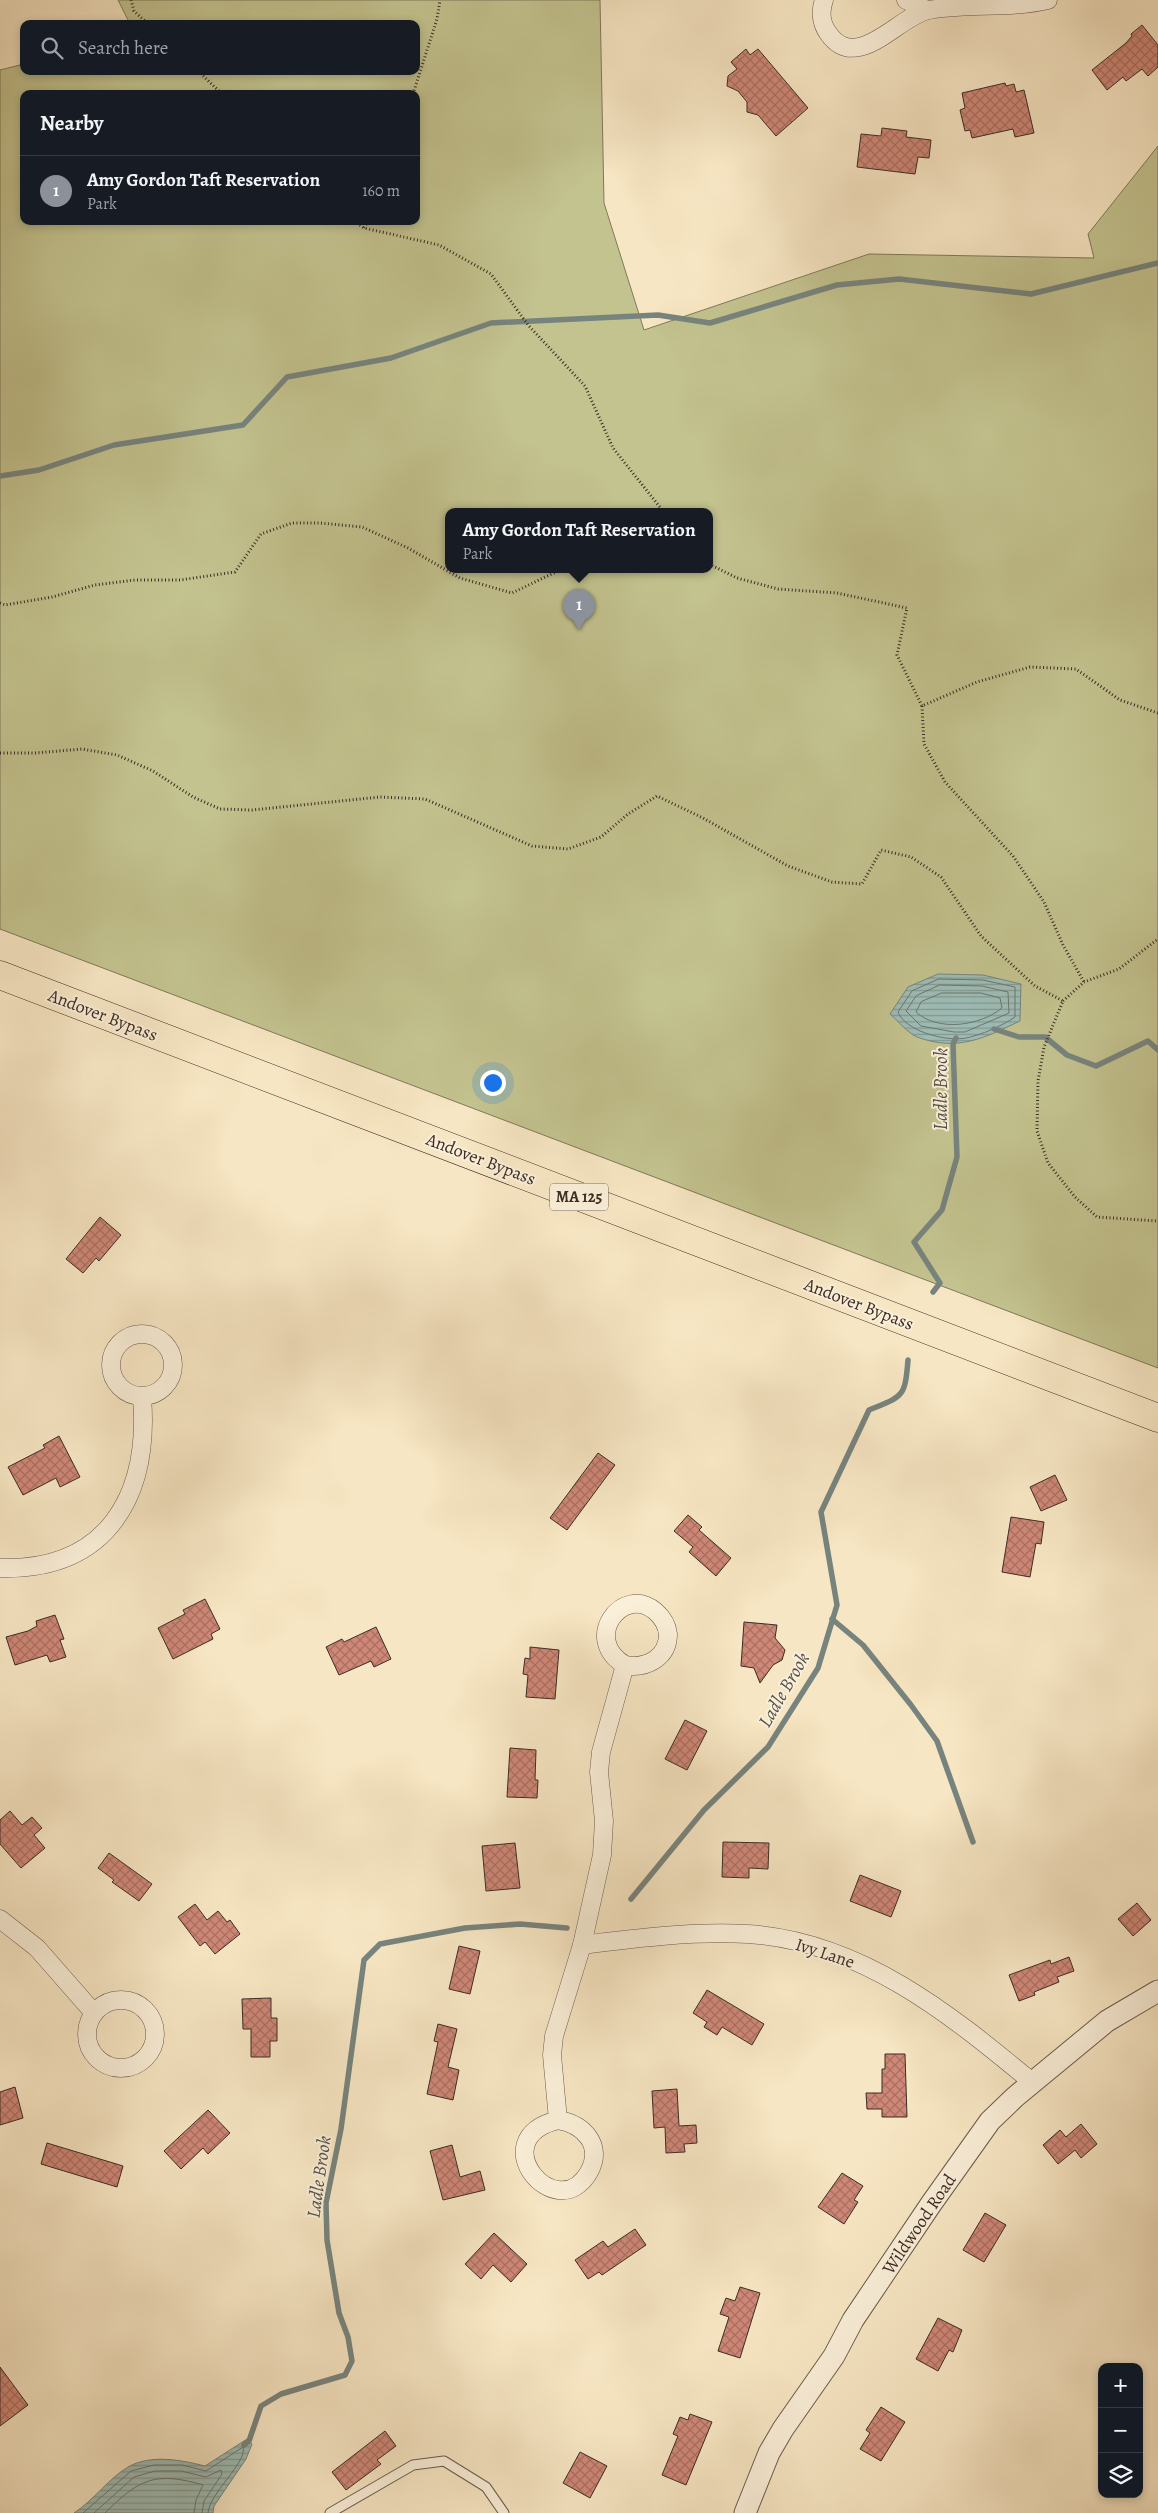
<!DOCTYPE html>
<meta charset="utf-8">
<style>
:root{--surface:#171b24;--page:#242831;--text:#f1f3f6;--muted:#9ea1a6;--line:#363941;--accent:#8c9099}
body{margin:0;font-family:Alegreya,serif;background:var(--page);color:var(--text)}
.controls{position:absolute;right:15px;bottom:15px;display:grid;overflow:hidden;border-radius:10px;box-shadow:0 2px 8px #0003}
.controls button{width:45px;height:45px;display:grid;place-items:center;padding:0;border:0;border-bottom:1px solid var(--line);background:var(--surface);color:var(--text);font:25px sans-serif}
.you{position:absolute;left:492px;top:1082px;width:18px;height:18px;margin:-12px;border:4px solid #fff;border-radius:50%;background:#1a73e8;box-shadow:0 0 0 8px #1a73e833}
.badge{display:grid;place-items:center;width:32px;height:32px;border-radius:50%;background:var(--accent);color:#fff;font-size:16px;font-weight:700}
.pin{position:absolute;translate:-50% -41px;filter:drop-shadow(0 1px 2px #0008)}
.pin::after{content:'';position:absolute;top:26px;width:18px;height:15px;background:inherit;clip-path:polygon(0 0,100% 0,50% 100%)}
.popup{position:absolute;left:445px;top:508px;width:268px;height:65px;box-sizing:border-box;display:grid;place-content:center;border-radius:10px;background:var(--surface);filter:drop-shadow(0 1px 4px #0005);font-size:16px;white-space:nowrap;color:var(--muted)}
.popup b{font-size:19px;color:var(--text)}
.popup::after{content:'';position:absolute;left:50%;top:100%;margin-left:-10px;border:10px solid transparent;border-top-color:var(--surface)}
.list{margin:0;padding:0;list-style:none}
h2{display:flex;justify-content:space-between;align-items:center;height:65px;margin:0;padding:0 20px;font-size:21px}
h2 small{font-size:16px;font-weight:400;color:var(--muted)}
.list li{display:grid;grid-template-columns:32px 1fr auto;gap:15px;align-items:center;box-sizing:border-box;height:70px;padding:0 20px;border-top:1px solid var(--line)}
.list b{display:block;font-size:19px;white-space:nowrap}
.list p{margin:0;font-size:16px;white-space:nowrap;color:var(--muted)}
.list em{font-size:16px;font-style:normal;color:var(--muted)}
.icon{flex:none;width:28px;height:28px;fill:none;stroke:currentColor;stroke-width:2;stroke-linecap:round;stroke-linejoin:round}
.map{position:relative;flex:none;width:1158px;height:2513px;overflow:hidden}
.search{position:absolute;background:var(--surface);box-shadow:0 2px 8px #0003;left:20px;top:20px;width:400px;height:55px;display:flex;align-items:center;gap:12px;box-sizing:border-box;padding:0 18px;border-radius:10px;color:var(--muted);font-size:19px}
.panel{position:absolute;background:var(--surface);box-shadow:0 2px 8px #0003;left:20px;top:90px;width:400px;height:135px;border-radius:10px}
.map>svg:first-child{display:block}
</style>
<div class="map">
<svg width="1158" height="2513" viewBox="0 0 1158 2513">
<defs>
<pattern id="water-rules" width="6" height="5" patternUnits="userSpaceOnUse" patternTransform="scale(1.25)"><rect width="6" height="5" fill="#9ebeb8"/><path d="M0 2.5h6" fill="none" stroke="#829b95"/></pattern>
<pattern id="building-cross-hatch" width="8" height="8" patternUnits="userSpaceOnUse" patternTransform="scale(1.25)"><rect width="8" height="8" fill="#cf8777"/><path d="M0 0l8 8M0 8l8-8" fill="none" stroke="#a96f61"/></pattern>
</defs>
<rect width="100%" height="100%" fill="#f7e6c3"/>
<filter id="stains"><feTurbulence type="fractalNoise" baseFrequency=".004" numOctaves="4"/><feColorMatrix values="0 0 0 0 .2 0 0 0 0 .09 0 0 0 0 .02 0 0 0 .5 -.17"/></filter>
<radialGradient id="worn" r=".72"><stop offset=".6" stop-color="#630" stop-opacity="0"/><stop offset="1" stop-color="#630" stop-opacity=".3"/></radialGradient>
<path fill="#c3c38f" stroke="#80785a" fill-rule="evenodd" d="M 118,0 L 600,0 L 604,203 L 644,330 L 869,254 L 1094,258 L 1088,234 L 1158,146 L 1158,1368 L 0,929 L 0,70 L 24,64 L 24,71 L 416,71 L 416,24 L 130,24 ZM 24,94 L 416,94 L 416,221 L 24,221 ZM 449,511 L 709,511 L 709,569 L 449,569 Z"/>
<g fill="url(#water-rules)" stroke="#77847e">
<path d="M 938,974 L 983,975 L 1021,984 L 1020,1021 C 984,1038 958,1052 917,1037 C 908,1033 898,1021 890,1014 L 908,987 Z"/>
<path d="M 247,2439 L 252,2444 L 246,2459 L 214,2506 L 213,2513 L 74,2513 C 94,2500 108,2479 128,2467 C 151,2454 181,2460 205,2466 Z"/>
</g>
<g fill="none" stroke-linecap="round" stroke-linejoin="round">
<g stroke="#6d756f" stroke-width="1">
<path d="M 939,979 L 983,980 L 1015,987 L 1015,1017 C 1002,1026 981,1035 966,1038 C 946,1042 905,1031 898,1012 L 912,991 Z"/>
<path d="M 940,985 L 982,986 L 1008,992 L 1009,1013 L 965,1032 L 954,1032 L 921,1026 L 906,1011 L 916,996 Z"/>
<path d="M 942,993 L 981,993 L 1000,998 L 1002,1008 C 980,1026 938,1032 916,1012 L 921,1002 Z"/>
<path d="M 83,2513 L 131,2471 L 154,2465 L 182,2465 L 206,2471 L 243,2447 C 248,2462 209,2493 208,2513"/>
<path d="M 94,2513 L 134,2477 L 155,2471 L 181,2471 L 206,2477 L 221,2470 L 222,2474 L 204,2501 L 202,2513"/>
<path d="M 105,2513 C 139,2479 155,2471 203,2485 L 196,2500 L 194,2513"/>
</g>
<g stroke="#77847e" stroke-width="5.5">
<path d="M 0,476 L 39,470 L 114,445 L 243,425 L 287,377 L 391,358 L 491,323 L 658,315 L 710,323 L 837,285 L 899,279 L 1031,294 L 1158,263"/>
<path d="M 994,1029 L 1019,1037 L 1045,1037 L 1067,1055 L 1096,1066 L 1148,1041 L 1158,1050"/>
<path d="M 933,1292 L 940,1283 L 914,1242 L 942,1210 L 957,1157 L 953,1044 L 956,1038"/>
<path d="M 832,1619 L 863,1645 L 911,1705 L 937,1741 L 973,1842"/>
<path d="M 631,1899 L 704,1810 L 768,1747 L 818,1668 L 837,1605 L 821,1512 L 869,1410 C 903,1396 905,1398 908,1360"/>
<path d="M 244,2445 L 249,2441 L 261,2406 L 281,2394 L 345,2375 L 352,2361 L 348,2337 L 339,2313 L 327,2240 L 326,2203 L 341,2129 L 364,1960 L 380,1944 L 465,1928 L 520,1924 L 567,1928"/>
</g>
</g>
<g fill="url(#building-cross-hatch)" stroke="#3c2c26">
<path d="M 1142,25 L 1158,45 L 1158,67 L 1148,76 L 1142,69 L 1126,81 L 1123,77 L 1107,90 L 1092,70 L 1126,43 L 1132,36 L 1131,34 Z"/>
<path d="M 746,49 L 750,55 L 758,49 L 808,108 L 776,136 L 758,115 L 747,112 L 747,102 L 738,91 L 727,86 L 728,76 L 737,69 L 731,62 Z"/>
<path d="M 1005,83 L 1006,86 L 1014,84 L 1016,92 L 1024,90 L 1034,133 L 1015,137 L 1013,129 L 972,138 L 970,130 L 965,131 L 960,110 L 965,108 L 962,93 Z"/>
<path d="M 882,128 L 907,131 L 906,137 L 931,140 L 929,158 L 918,157 L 915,174 L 857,167 L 861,134 L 881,136 Z"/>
<path d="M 100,1217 L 121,1235 L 99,1261 L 96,1258 L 83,1273 L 66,1259 Z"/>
<path d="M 59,1436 L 80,1477 L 60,1487 L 56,1478 L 23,1495 L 8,1467 L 45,1448 L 43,1445 Z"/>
<path d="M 598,1453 L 615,1465 L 567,1530 L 550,1518 Z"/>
<path d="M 1055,1475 L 1067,1500 L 1041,1511 L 1030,1487 Z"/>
<path d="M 688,1515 L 702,1527 L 699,1530 L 731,1558 L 716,1576 L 689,1552 L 693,1547 L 674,1531 Z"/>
<path d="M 1011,1517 L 1044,1522 L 1041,1544 L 1036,1543 L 1030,1577 L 1002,1572 Z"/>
<path d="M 205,1599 L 220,1629 L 211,1634 L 213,1639 L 173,1659 L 158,1628 L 185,1614 L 183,1610 Z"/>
<path d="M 55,1615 L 64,1639 L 60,1640 L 66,1657 L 50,1662 L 47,1655 L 15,1665 L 6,1637 L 28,1631 L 37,1626 L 36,1621 Z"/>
<path d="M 744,1622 L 777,1625 L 775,1638 L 785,1650 L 782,1660 L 773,1665 L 760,1683 L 754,1668 L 741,1666 Z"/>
<path d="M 376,1627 L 391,1659 L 374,1667 L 371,1661 L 339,1675 L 326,1647 L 342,1639 L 344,1642 Z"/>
<path d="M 530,1647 L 559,1650 L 555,1699 L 526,1697 L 528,1675 L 523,1674 L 525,1658 L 530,1659 Z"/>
<path d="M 685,1720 L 707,1731 L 687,1770 L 665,1759 Z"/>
<path d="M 510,1748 L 536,1750 L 535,1780 L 538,1780 L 537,1798 L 507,1797 Z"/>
<path d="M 10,1811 L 22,1825 L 32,1817 L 42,1828 L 34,1835 L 45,1848 L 21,1868 L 0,1844 L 0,1820 Z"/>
<path d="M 723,1842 L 769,1843 L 768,1869 L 749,1868 L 749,1878 L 722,1877 Z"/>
<path d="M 515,1843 L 520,1888 L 486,1891 L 482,1846 Z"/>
<path d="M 109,1853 L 152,1884 L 139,1901 L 112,1882 L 114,1880 L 98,1868 Z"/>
<path d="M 860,1875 L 901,1891 L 891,1917 L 850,1901 Z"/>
<path d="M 1137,1903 L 1151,1920 L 1133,1936 L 1118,1919 Z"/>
<path d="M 195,1904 L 207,1920 L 218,1911 L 227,1922 L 230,1920 L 240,1934 L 215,1954 L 205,1942 L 200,1946 L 178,1917 Z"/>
<path d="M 459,1946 L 480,1951 L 470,1994 L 449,1989 Z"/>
<path d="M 1069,1957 L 1074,1971 L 1057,1977 L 1059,1982 L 1034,1992 L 1035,1995 L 1019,2001 L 1009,1975 L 1050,1960 L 1051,1964 Z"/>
<path d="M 707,1990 L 764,2024 L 752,2045 L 722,2027 L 717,2035 L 704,2027 L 707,2022 L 693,2013 Z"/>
<path d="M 271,1998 L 271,2018 L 277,2018 L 277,2041 L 270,2041 L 270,2057 L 251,2057 L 251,2029 L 243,2029 L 242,1999 Z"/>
<path d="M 438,2024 L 457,2029 L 448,2067 L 459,2070 L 453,2100 L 427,2094 L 438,2042 L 434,2041 Z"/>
<path d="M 885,2054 L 905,2054 L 907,2117 L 882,2117 L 882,2109 L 867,2109 L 866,2093 L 882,2093 L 882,2069 L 885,2069 Z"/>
<path d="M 15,2087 L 23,2118 L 0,2125 L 0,2092 Z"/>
<path d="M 677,2089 L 679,2126 L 696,2125 L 697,2143 L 684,2144 L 685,2152 L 666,2153 L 665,2127 L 654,2128 L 652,2091 Z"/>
<path d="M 208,2110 L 230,2133 L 208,2154 L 203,2148 L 181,2169 L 164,2151 Z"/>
<path d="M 1081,2124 L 1097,2144 L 1081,2158 L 1075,2150 L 1058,2164 L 1043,2145 L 1060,2130 L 1066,2137 Z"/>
<path d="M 47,2143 L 123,2166 L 117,2187 L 41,2164 Z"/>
<path d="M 452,2145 L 460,2177 L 480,2171 L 485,2190 L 443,2200 L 430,2151 Z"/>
<path d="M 842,2173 L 863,2186 L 854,2200 L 858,2202 L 844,2224 L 818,2207 Z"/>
<path d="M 985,2213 L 1006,2225 L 984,2262 L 963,2250 Z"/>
<path d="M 635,2229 L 646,2245 L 602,2275 L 599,2272 L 588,2279 L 575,2260 L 603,2241 L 608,2247 Z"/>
<path d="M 494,2233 L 527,2264 L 511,2282 L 493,2265 L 481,2279 L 465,2264 Z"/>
<path d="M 740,2287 L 760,2293 L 740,2358 L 718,2351 L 729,2317 L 720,2314 L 726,2298 L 735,2301 Z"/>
<path d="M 938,2318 L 962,2330 L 953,2352 L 949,2350 L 938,2371 L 916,2359 Z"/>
<path d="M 0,2367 L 28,2405 L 0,2426 Z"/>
<path d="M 881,2407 L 905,2422 L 881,2461 L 860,2449 L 870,2433 L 866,2430 Z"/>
<path d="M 690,2414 L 712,2422 L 686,2485 L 662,2475 L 678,2436 L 673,2434 L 680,2417 L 688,2420 Z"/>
<path d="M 385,2431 L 396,2446 L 377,2460 L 381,2464 L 346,2490 L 332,2472 Z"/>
<path d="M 580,2452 L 607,2466 L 590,2498 L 563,2483 Z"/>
</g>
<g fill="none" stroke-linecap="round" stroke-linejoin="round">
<g stroke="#6b5a4d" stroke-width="11">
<path id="service" d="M 330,2513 L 413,2465 L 444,2461 L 486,2487 L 504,2513"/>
</g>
<g stroke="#6b5a4d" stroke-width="19">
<g id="minor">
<path d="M 824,0 C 820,11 821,23 828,33 C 857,75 899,15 929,10 C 968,3 1009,9 1048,0"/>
<path d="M 906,0 L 927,10"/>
<circle cx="142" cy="1365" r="31"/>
<path d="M 0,1568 C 108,1571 150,1495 142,1397"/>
<path d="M 0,1919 L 37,1948 L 94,2013"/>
<path d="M 582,1945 C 637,1938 693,1931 748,1934 C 860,1941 950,2014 1032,2082"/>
<circle cx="121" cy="2034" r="34"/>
<path d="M 558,2120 C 583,2124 604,2145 589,2172 C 557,2228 481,2139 558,2120 L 552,2055 L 554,2036 L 582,1945 L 602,1855 L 604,1821 L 599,1772 L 601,1752 L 625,1665 C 646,1669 668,1658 668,1634 C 667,1625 662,1617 655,1611 C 623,1584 581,1639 625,1665"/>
</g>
</g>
<g stroke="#6b5a4d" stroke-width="23">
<path id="tertiary" d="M 745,2513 L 769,2453 L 783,2429 L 834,2356 L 853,2320 L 931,2204 L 990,2121 L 1015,2097 L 1107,2021 L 1158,1991"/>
</g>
<g stroke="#3c2c26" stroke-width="29">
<path id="primary" d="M 0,975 L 1158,1418"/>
</g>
<g stroke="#3c2c26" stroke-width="3" stroke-dasharray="1 2.5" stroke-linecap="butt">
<path d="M 131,0 L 134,11 L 148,24"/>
<path d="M 198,71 L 222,94"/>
<path d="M 413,94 L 437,19 L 440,0"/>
<path d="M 354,221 L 364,228 L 439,245 L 491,274 L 528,325 L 585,386 L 613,448 L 663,511"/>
<path d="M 364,228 L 368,221"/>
<path d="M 709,564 L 737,578 L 778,589 L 837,593 L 907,608 L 897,655 L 922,706 L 977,682 L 1030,667 L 1076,669 L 1120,700 L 1158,713"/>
<path d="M 0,603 L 5,605 L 52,597 L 95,585 L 135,580 L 180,580 L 235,572 L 261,534 L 292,523 L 320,523 L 362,527 L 408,548 L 460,578 L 512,593 L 562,569"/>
<path d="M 922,706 L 924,744 L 945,782 L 1013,856 L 1044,902 L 1063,945 L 1084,982"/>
<path d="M 0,753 L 35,753 L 82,749 L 117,755 L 153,771 L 193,797 L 220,809 L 252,810 L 380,797 L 425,799 L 532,846 L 568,849 L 601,837 L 628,814 L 657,796 L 703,818 L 788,866 L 832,882 L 862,884 L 881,850 L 911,857 L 941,877 L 981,936 L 1035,986 L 1063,1001 L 1044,1047 L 1038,1081 L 1037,1131 L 1048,1163 L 1075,1197 L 1097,1217 L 1158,1221"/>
<path d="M 1063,1001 L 1084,982 L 1119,969 L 1158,939"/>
</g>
<use href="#service" stroke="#faefd8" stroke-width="9"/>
<use href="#minor" stroke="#faefd8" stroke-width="18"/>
<use href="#tertiary" stroke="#faefd8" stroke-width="21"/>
<use href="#primary" stroke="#f7e6c3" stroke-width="28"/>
</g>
<g text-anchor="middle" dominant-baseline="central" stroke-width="4" stroke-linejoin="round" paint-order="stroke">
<rect fill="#faefd8" stroke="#75665b" stroke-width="1" x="550" y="1183.5" width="58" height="27" rx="4"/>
<g font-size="16" font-weight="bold" fill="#3c2c26">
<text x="579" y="1197">MA 125</text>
</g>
<g font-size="18" fill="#3c2c26" stroke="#faefd8">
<text transform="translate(103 1015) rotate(21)">Andover Bypass</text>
<text transform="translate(481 1159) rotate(21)">Andover Bypass</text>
<text transform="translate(859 1304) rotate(21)">Andover Bypass</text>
<text transform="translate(825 1953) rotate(18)">Ivy Lane</text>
<text transform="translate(919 2224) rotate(-56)">Wildwood Road</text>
</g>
<g font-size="19" font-style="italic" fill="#54504a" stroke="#faefd8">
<text transform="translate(941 1089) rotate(-90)">Ladle Brook</text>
<text transform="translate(784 1690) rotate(-60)">Ladle Brook</text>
<text transform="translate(319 2177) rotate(-82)">Ladle Brook</text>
</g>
</g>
<rect width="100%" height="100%" filter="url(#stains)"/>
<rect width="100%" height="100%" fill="url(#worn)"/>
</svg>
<div class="controls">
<button>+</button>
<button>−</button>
<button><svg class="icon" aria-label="layers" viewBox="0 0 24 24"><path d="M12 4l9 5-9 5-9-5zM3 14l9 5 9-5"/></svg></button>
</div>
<div class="you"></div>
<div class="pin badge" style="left:579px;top:630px">1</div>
<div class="popup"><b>Amy Gordon Taft Reservation</b>Park</div>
<div class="search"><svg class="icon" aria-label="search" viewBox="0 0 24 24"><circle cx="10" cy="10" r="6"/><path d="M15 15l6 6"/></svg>Search here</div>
<section class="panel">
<h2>Nearby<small></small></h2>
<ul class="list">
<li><span class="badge">1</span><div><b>Amy Gordon Taft Reservation</b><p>Park</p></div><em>160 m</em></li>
</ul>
</section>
</div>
